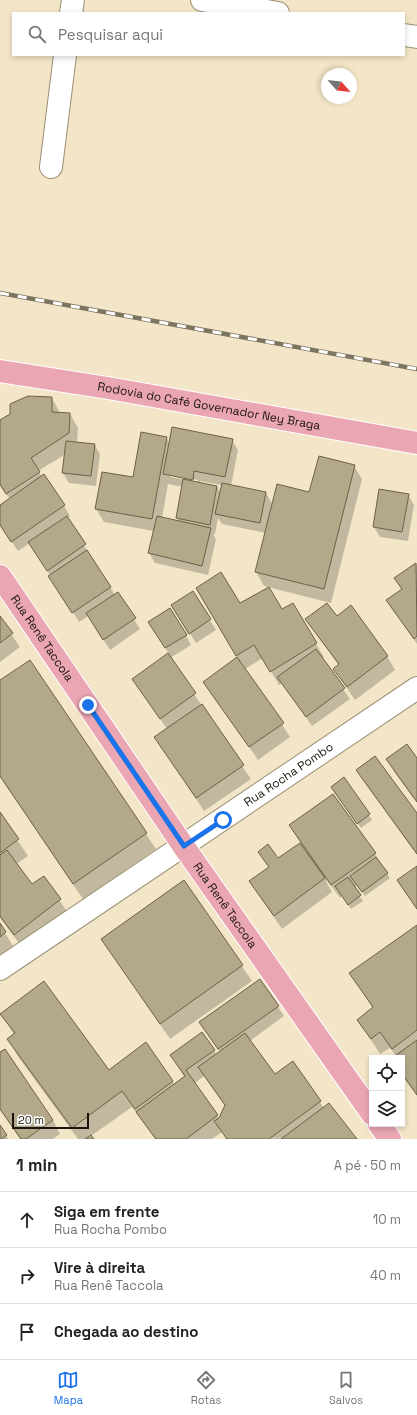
<!DOCTYPE html>
<html lang="pt">
<meta charset="utf-8">
<style>
:root{--surface:#fff;--page:#f6f6f6;--text:#222;--muted:#767676;--line:#e0e0e0;--accent:#1a73e8}
body{margin:0;font-family:"Space Grotesk",sans-serif;background:var(--page);color:var(--text)}
.controls{position:absolute;right:12px;bottom:12px;display:grid;overflow:hidden;border-radius:0px;box-shadow:0 2px 6px #0003}
.controls button{width:36px;height:36px;display:grid;place-items:center;padding:0;border:0;border-bottom:1px solid var(--line);background:var(--surface);color:var(--text);font:20px sans-serif}
.compass{position:absolute;left:321px;top:68px;width:36px;height:36px;border-radius:50%;background:var(--surface);box-shadow:0 2px 6px #0003;rotate:117deg}
.scale{position:absolute;left:12px;bottom:10px;width:77px;box-sizing:border-box;padding-left:4px;border:2px solid #1a150b;border-top:0;font-size:11px;line-height:14px;white-space:nowrap;color:#1a150b;-webkit-text-stroke:3px #fff;paint-order:stroke}
.stop{position:absolute;width:12px;height:12px;margin:-9px;border:3px solid #1a73e8;border-radius:50%;background:#fff}
.stop.end{background:#1a73e8;border-color:#fff;box-shadow:0 1px 4px #0008}
.list{margin:0;padding:0;list-style:none}
h2{display:flex;justify-content:space-between;align-items:center;height:52px;margin:0;padding:0 16px;font-size:17px}
h2 small{font-size:13px;font-weight:400;color:var(--muted)}
.list li{display:grid;grid-template-columns:26px 1fr auto;gap:12px;align-items:center;box-sizing:border-box;height:56px;padding:0 16px;border-top:1px solid var(--line)}
.list b{display:block;font-size:15px;white-space:nowrap}
.list p{margin:0;font-size:13px;white-space:nowrap;color:var(--muted)}
.list em{font-size:13px;font-style:normal;color:var(--muted)}
.icon{flex:none;width:22px;height:22px;fill:none;stroke:currentColor;stroke-width:2;stroke-linecap:round;stroke-linejoin:round}
.map{position:relative;flex:none;width:417px;height:1139px;overflow:hidden}
.search{position:absolute;background:var(--surface);box-shadow:0 2px 6px #0003;left:12px;right:12px;top:12px;height:44px;display:flex;align-items:center;gap:10px;box-sizing:border-box;padding:0 14px;border-radius:0px;color:var(--muted);font-size:15px}
.sheet{height:220px;background:var(--surface)}
nav{display:flex;justify-content:space-around;align-items:center;box-sizing:border-box;height:56px;border-top:1px solid var(--line);background:var(--surface);font-size:11px;color:var(--muted)}
nav a{display:grid;justify-items:center;gap:2px}
nav .on{color:var(--accent)}
.map>svg:first-child{display:block}
</style>
<div class="map">
<svg width="417" height="1139" viewBox="0 0 417 1139">
<rect width="100%" height="100%" fill="#f3e6c8"/>
<g fill="#0003" fill-rule="evenodd">
<path d="M 52,398 L 60,413 L 70,414 L 78,428 L 77,443 L 94,444 L 100,454 L 96,486 L 69,483 L 63,473 L 66,454 L 38,471 L 42,477 L 44,476 L 64,506 L 70,516 L 67,518 L 115,595 L 118,593 L 140,629 L 110,650 L 88,616 L 79,622 L 30,543 L 18,551 L 0,525 L 0,506 L 10,499 L 0,486 L 0,421 Z"/>
<path d="M 166,438 L 170,444 L 232,440 L 238,450 L 231,486 L 266,493 L 273,505 L 310,493 L 354,466 L 362,479 L 331,603 L 264,586 L 256,572 L 266,533 L 222,524 L 218,518 L 215,534 L 213,534 L 216,539 L 208,575 L 155,563 L 149,553 L 154,531 L 104,522 L 96,509 L 133,478 ZM 170,475 L 198,480 L 198,482 L 170,477 ZM 200,481 L 222,485 L 221,493 L 217,487 L 199,483 ZM 168,484 L 183,487 L 177,518 L 179,522 L 162,518 Z"/>
<path d="M 408,495 L 414,505 L 408,541 L 380,537 L 374,527 Z"/>
<path d="M 416,564 L 417,566 L 417,644 L 387,601 L 402,590 L 396,579 Z"/>
<path d="M 197,588 L 240,605 L 282,611 L 292,605 L 324,657 L 322,659 L 350,699 L 312,726 L 282,683 L 279,685 L 263,658 L 245,669 L 290,737 L 258,760 L 205,682 L 238,658 Z"/>
<path d="M 193,592 L 216,630 L 196,643 L 178,615 Z"/>
<path d="M 351,607 L 387,656 L 395,670 L 355,700 L 334,669 L 339,666 L 307,620 L 337,617 Z"/>
<path d="M 0,618 L 20,647 L 0,662 Z"/>
<path d="M 155,632 L 186,635 L 191,645 L 170,658 L 251,779 L 204,811 L 155,737 L 167,729 L 133,679 L 169,654 Z"/>
<path d="M 30,661 L 156,849 L 83,899 L 0,777 L 0,682 Z"/>
<path d="M 388,760 L 417,760 L 417,803 L 395,773 Z"/>
<path d="M 357,770 L 417,815 L 417,855 L 363,780 Z"/>
<path d="M 343,779 L 372,820 L 361,828 L 335,792 Z"/>
<path d="M 333,795 L 375,854 L 390,878 L 365,896 L 357,885 L 354,888 L 363,901 L 351,909 L 342,896 L 340,898 L 327,880 L 326,881 L 332,892 L 282,929 L 250,882 L 269,868 L 259,852 L 278,860 L 301,844 L 290,826 Z"/>
<path d="M 0,814 L 28,856 L 16,864 L 32,886 L 44,877 L 68,913 L 22,947 L 0,918 Z"/>
<path d="M 417,867 L 417,910 L 398,881 Z"/>
<path d="M 184,882 L 252,981 L 170,1039 L 102,939 Z"/>
<path d="M 0,925 L 13,946 L 0,956 Z"/>
<path d="M 417,926 L 417,1096 L 402,1075 L 402,1058 L 394,1058 L 396,1056 L 390,1048 L 380,1054 L 358,1020 L 373,1009 L 351,973 Z"/>
<path d="M 260,980 L 284,1016 L 250,1041 L 275,1076 L 293,1063 L 324,1108 L 355,1139 L 226,1139 L 222,1132 L 212,1139 L 155,1139 L 132,1107 L 91,1136 L 93,1139 L 78,1139 L 17,1055 L 8,1039 L 14,1035 L 2,1014 L 108,1071 L 172,1081 L 175,1085 L 185,1078 L 171,1055 L 214,1050 L 216,1054 L 220,1052 L 200,1022 ZM 204,1076 L 225,1106 L 219,1119 L 194,1084 Z"/>
<path d="M 0,1053 L 53,1120 L 60,1134 L 53,1139 L 20,1139 L 0,1109 Z"/>
<path d="M 0,1126 L 6,1135 L 8,1139 L 0,1139 Z"/>
</g>
<g fill="#b4a88b" stroke="#6c6046">
<path d="M 28,396 L 52,397 L 52,412 L 70,413 L 69,433 L 31,458 L 40,472 L 6,494 L 0,484 L 0,420 L 10,414 L 10,404 Z"/>
<path d="M 172,427 L 233,439 L 225,477 L 194,471 L 193,480 L 163,474 Z"/>
<path d="M 141,432 L 167,437 L 152,519 L 95,509 L 102,472 L 133,477 Z"/>
<path d="M 66,441 L 95,444 L 91,476 L 62,473 Z"/>
<path d="M 319,456 L 355,465 L 324,589 L 255,572 L 277,484 L 309,492 Z"/>
<path d="M 44,474 L 65,505 L 11,542 L 0,525 L 0,505 Z"/>
<path d="M 183,479 L 217,486 L 210,525 L 176,518 Z"/>
<path d="M 222,483 L 266,492 L 260,523 L 215,514 Z"/>
<path d="M 379,489 L 409,494 L 402,532 L 373,527 Z"/>
<path d="M 67,516 L 86,544 L 47,571 L 28,542 Z"/>
<path d="M 157,516 L 211,528 L 202,566 L 148,553 Z"/>
<path d="M 87,550 L 111,587 L 72,613 L 48,576 Z"/>
<path d="M 416,563 L 417,636 L 414,639 L 386,600 L 402,589 L 394,578 Z"/>
<path d="M 221,572 L 240,603 L 269,587 L 282,609 L 293,603 L 317,643 L 270,672 L 254,645 L 236,656 L 196,588 Z"/>
<path d="M 193,591 L 211,619 L 189,634 L 171,605 Z"/>
<path d="M 118,592 L 136,618 L 103,640 L 86,613 Z"/>
<path d="M 327,603 L 337,616 L 351,605 L 388,656 L 347,687 L 333,669 L 339,664 L 305,619 Z"/>
<path d="M 170,608 L 187,635 L 165,648 L 148,622 Z"/>
<path d="M 0,616 L 13,633 L 0,643 Z"/>
<path d="M 316,649 L 345,688 L 306,717 L 277,677 Z"/>
<path d="M 168,653 L 196,693 L 160,719 L 132,679 Z"/>
<path d="M 237,657 L 284,723 L 249,747 L 203,682 Z"/>
<path d="M 30,660 L 147,833 L 73,884 L 0,776 L 0,680 Z"/>
<path d="M 202,704 L 244,765 L 196,798 L 154,737 Z"/>
<path d="M 407,744 L 417,758 L 417,802 L 386,759 Z"/>
<path d="M 375,756 L 417,813 L 417,854 L 356,770 Z"/>
<path d="M 344,777 L 370,814 L 357,824 L 331,787 Z"/>
<path d="M 333,794 L 376,853 L 331,885 L 289,825 Z"/>
<path d="M 0,812 L 19,839 L 0,853 Z"/>
<path d="M 300,843 L 325,878 L 274,916 L 249,881 L 269,867 L 258,852 L 268,844 L 278,858 Z"/>
<path d="M 7,850 L 32,884 L 44,876 L 61,899 L 14,935 L 0,916 L 0,855 Z"/>
<path d="M 376,857 L 388,873 L 362,892 L 350,876 Z"/>
<path d="M 417,866 L 417,909 L 397,880 Z"/>
<path d="M 348,877 L 361,895 L 348,905 L 335,886 Z"/>
<path d="M 184,880 L 243,965 L 160,1024 L 101,939 Z"/>
<path d="M 0,923 L 6,932 L 0,937 Z"/>
<path d="M 417,925 L 417,1030 L 392,1049 L 380,1032 L 371,1039 L 357,1020 L 373,1007 L 349,973 Z"/>
<path d="M 260,979 L 279,1006 L 218,1049 L 199,1022 Z"/>
<path d="M 44,981 L 109,1070 L 146,1042 L 173,1081 L 135,1109 L 122,1091 L 72,1128 L 7,1039 L 15,1033 L 0,1014 Z"/>
<path d="M 202,1032 L 215,1050 L 186,1070 L 218,1115 L 186,1139 L 156,1139 L 136,1112 L 185,1076 L 170,1055 Z"/>
<path d="M 245,1033 L 275,1074 L 293,1061 L 321,1101 L 269,1139 L 227,1139 L 214,1121 L 219,1118 L 225,1105 L 198,1067 Z"/>
<path d="M 417,1040 L 417,1095 L 402,1074 L 402,1058 L 392,1058 Z"/>
<path d="M 5,1049 L 53,1120 L 26,1139 L 21,1139 L 0,1109 L 0,1052 Z"/>
<path d="M 329,1103 L 357,1139 L 281,1139 Z"/>
<path d="M 0,1125 L 7,1135 L 1,1139 L 0,1139 Z"/>
<path d="M 91,1135 L 94,1139 L 85,1139 Z"/>
</g>
<g fill="none" stroke-linecap="round" stroke-linejoin="round">
<g stroke="#9c9074" stroke-width="24">
<g id="minor">
<path d="M 202,0 L 278,13"/>
<path d="M 71,13 L 73,0"/>
<path d="M 404,35 L 417,37"/>
<path d="M 51,167 L 65,55"/>
<path id="s1" d="M 0,969 L 417,688"/>
</g>
</g>
<g stroke="#fff" stroke-width="24">
<g id="major">
<path id="s2" d="M 0,371 L 108,388 L 417,443"/>
<path id="s3" d="M 0,576 L 184,847 L 372,1114"/>
<path d="M 379,1124 L 390,1139"/>
</g>
</g>
<use href="#minor" stroke="#fff" stroke-width="22"/>
<use href="#major" stroke="#eba6b4" stroke-width="22"/>
<g stroke="#7d7461" stroke-width="4.5">
<path id="rail" d="M 0,293 L 417,369"/>
</g>
<use href="#rail" stroke="#fff" stroke-width="3" stroke-dasharray="9" stroke-linecap="butt"/>
</g>
<g fill="none" stroke-linecap="round" stroke-linejoin="round">
<path stroke="#1a73e8" stroke-width="5" d="M 88,705 L 184,846 L 223,820"/>
</g>
<g text-anchor="middle" dominant-baseline="central" stroke-width="3" stroke-linejoin="round" paint-order="stroke">
<g font-size="12" fill="#1a150b" stroke="#fff">
<text stroke="none"><textPath href="#s2" startOffset="212">Rodovia do Café Governador Ney Braga</textPath></text>
<text stroke="none"><textPath href="#s3" startOffset="75">Rua Renê Taccola</textPath></text>
<text stroke="none"><textPath href="#s1" startOffset="348">Rua Rocha Pombo</textPath></text>
<text stroke="none"><textPath href="#s3" startOffset="399">Rua Renê Taccola</textPath></text>
</g>
</g>
</svg>
<div class="controls">
<button><svg class="icon" aria-label="locate" viewBox="0 0 24 24"><circle cx="12" cy="12" r="6"/><path d="M12 2v4M12 18v4M2 12h4M18 12h4"/></svg></button>
<button><svg class="icon" aria-label="layers" viewBox="0 0 24 24"><path d="M12 4l9 5-9 5-9-5zM3 14l9 5 9-5"/></svg></button>
</div>
<svg class="compass" viewBox="-18 -18 36 36"><path d="M0-13l5 13h-10z" fill="#e53935"/><path d="M0 13l5-13h-10z" fill="#767676"/></svg>
<div class="scale">20 m</div>
<div class="stop" style="left:223px;top:820px"></div>
<div class="stop end" style="left:88px;top:705px"></div>
<div class="search"><svg class="icon" aria-label="search" viewBox="0 0 24 24"><circle cx="10" cy="10" r="6"/><path d="M15 15l6 6"/></svg>Pesquisar aqui</div>
</div>
<section class="sheet">
<h2>1 min<small>A pé · 50 m</small></h2>
<ul class="list">
<li><svg class="icon" aria-label="ahead" viewBox="0 0 24 24"><path d="M12 20V5M6 11l6-6 6 6"/></svg><div><b>Siga em frente</b><p>Rua Rocha Pombo</p></div><em>10 m</em></li>
<li><svg class="icon" aria-label="right" viewBox="0 0 24 24"><path d="M7 20v-9h11M14 6l5 5-5 5"/></svg><div><b>Vire à direita</b><p>Rua Renê Taccola</p></div><em>40 m</em></li>
<li><svg class="icon" aria-label="arrive" viewBox="0 0 24 24"><path d="M6 21V4h12l-3 4 3 4H6"/></svg><div><b>Chegada ao destino</b></div></li>
</ul>
</section>
<nav>
<a class="on"><svg class="icon" aria-label="map" viewBox="0 0 24 24"><path d="M3 6l6-2 6 2 6-2v14l-6 2-6-2-6 2zM9 4v14M15 6v14"/></svg>Mapa</a>
<a><svg class="icon" aria-label="directions" viewBox="0 0 24 24"><path d="M12 3l9 9-9 9-9-9zM9 14v-3h6M13 9l2 2-2 2"/></svg>Rotas</a>
<a><svg class="icon" aria-label="saved" viewBox="0 0 24 24"><path d="M7 4h10v16l-5-4-5 4z"/></svg>Salvos</a>
</nav>
